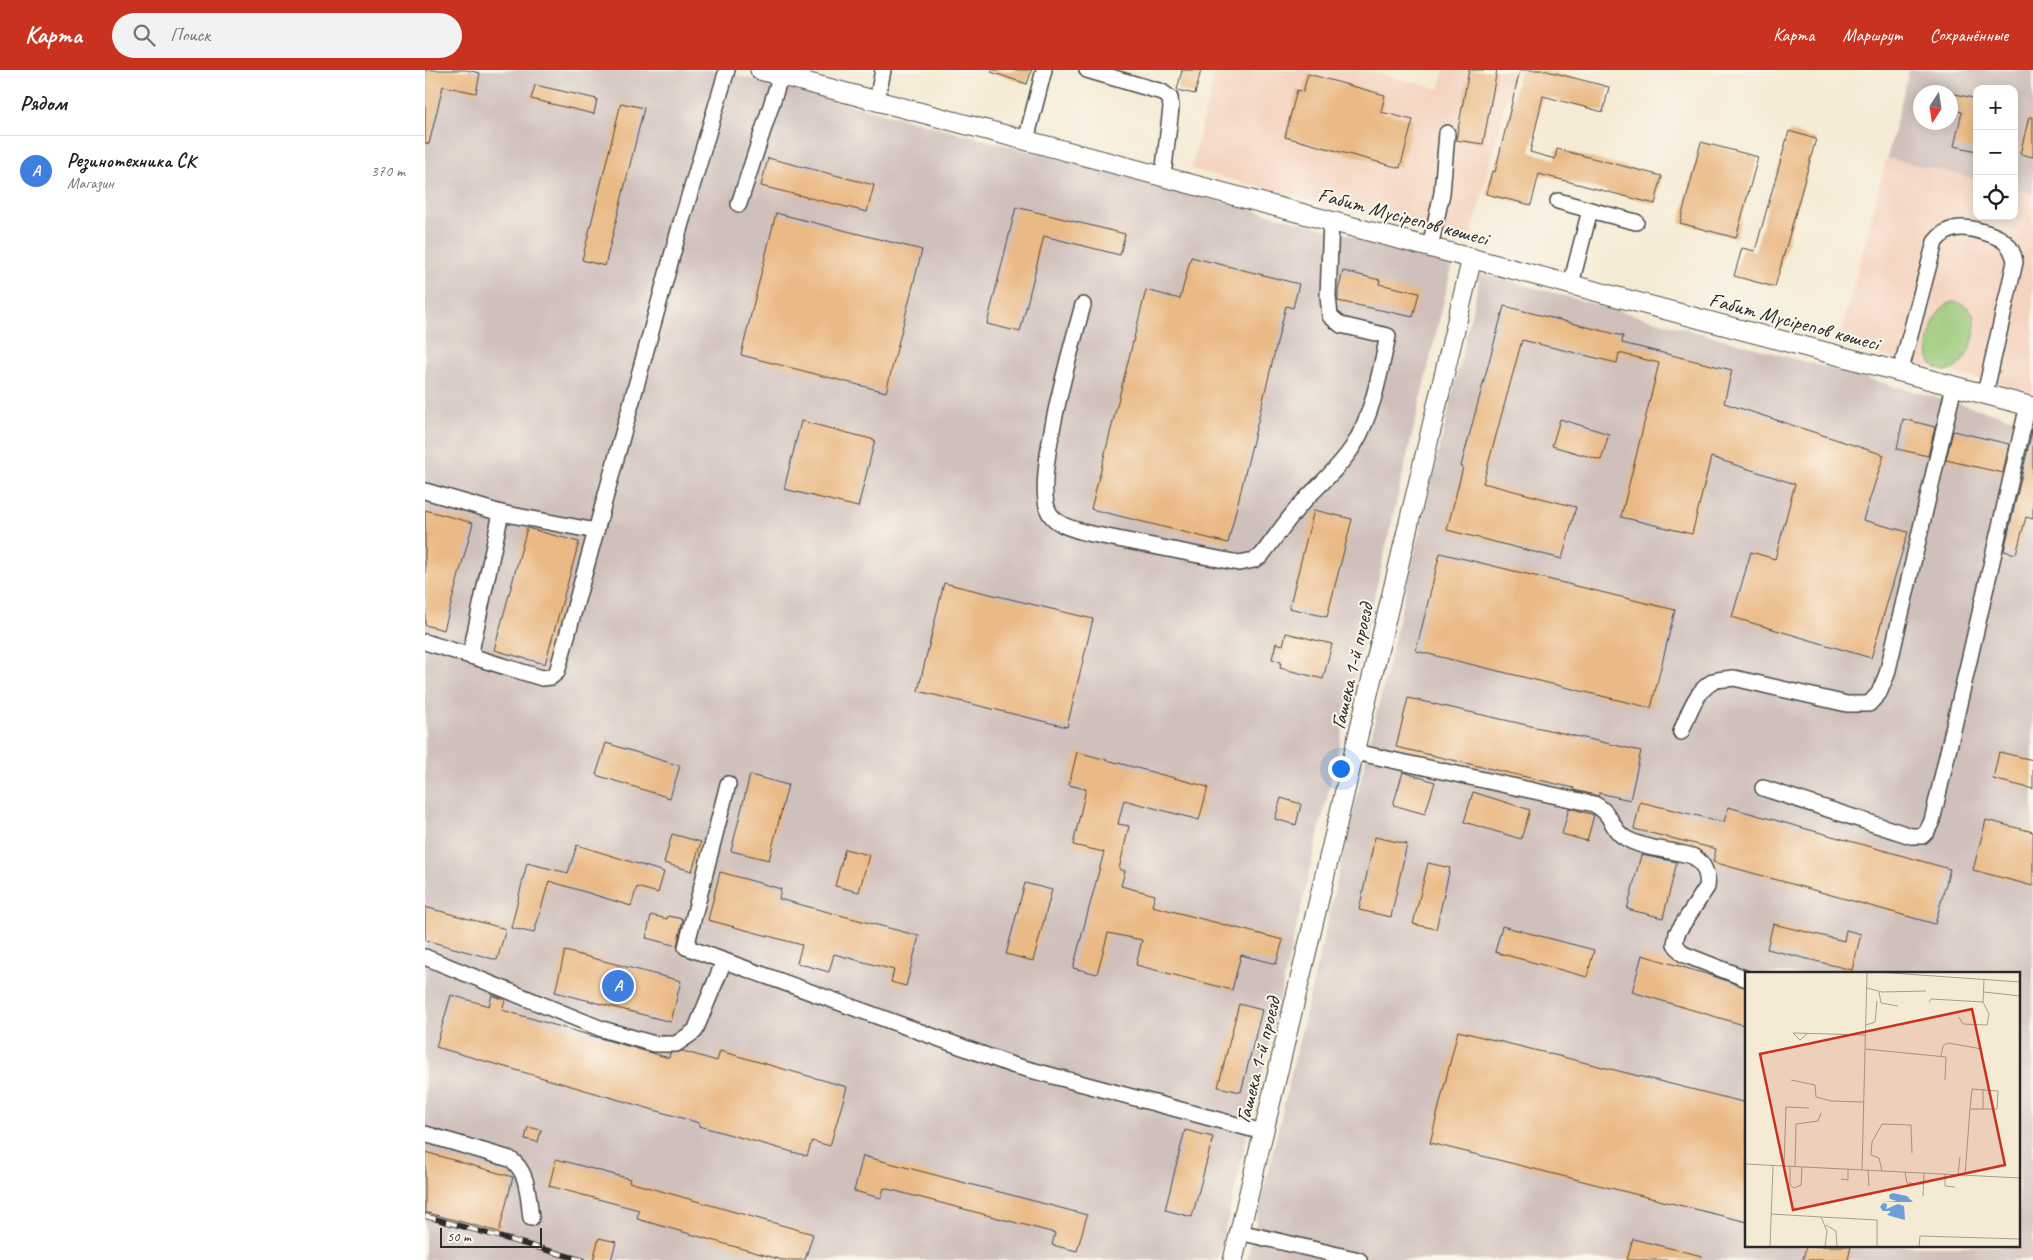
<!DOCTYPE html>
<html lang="ru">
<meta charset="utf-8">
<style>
:root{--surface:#fff;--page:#f2f2f2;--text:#202124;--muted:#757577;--line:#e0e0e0;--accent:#c8321e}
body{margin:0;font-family:Caveat,sans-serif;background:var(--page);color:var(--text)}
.controls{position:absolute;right:15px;top:15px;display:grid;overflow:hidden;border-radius:10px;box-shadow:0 2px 12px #0003}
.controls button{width:45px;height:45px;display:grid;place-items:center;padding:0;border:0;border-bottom:1px solid var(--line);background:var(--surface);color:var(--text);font:25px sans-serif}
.compass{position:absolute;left:1488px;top:15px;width:45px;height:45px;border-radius:50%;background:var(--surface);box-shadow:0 2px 12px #0003;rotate:192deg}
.scale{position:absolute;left:15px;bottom:12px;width:102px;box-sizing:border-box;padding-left:5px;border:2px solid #2b2b2b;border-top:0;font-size:14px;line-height:18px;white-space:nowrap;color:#2b2b2b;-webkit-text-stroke:4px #fbf7ec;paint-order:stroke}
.you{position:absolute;left:915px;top:698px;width:18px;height:18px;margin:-12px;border:4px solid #fff;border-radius:50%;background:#1a73e8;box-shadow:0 0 0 8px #1a73e833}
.badge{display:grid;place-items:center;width:32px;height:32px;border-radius:50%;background:var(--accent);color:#fff;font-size:16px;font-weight:700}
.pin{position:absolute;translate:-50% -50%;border:2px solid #fff;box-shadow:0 1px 5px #0006}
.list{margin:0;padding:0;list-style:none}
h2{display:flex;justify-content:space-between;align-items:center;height:65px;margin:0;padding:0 20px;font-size:21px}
h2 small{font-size:16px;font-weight:400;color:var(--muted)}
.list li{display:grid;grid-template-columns:32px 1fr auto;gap:15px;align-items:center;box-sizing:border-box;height:70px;padding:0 20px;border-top:1px solid var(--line)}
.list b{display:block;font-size:19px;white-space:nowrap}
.list p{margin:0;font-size:16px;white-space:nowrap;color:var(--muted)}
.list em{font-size:16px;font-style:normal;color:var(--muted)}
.icon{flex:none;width:28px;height:28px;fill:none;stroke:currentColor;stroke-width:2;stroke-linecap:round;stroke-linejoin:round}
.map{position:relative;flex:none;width:1608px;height:1190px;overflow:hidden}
header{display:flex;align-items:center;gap:30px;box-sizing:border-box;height:70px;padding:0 25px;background:var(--accent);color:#fff}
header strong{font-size:24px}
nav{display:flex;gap:28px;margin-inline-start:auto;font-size:18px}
.search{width:350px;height:45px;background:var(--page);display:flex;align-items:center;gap:12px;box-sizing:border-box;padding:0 18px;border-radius:28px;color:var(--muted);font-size:19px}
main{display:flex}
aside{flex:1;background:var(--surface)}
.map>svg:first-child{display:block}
</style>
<header>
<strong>Карта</strong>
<div class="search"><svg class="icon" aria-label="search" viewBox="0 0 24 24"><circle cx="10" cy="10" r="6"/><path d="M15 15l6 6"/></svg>Поиск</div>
<nav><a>Карта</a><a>Маршрут</a><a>Сохранённые</a></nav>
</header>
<main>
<aside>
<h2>Рядом<small></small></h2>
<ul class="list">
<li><span class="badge" style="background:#3f7fe0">A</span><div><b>Резинотехника СК</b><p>Магазин</p></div><em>370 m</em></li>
</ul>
</aside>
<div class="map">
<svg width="1608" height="1190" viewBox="0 0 1608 1190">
<rect width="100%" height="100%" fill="#fbf7ec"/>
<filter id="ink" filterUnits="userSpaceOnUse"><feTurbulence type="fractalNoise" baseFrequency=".02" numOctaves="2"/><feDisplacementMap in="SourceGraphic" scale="10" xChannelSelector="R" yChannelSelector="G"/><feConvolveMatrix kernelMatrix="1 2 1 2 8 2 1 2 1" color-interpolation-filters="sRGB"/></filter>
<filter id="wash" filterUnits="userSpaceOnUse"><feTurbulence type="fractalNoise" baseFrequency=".0096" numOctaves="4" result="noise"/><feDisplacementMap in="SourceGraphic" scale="20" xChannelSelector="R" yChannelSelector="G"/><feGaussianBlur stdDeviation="1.12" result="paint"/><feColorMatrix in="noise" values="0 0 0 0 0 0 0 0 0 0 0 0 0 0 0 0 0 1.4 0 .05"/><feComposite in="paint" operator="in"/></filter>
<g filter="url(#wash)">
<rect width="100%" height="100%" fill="#f5ebd5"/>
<g fill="#f4d3c0">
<path d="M 791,0 L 941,0 L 1014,19 L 1019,0 L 1089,0 L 1045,171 L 766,99 Z"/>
<path d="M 1462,88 L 1552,109 L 1552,146 L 1589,146 L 1589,118 L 1608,123 L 1608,323 L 1413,274 Z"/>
</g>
<g fill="#d0c0bc" fill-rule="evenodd">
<path d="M 0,0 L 292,0 L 1028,192 L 793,1190 L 0,1190 Z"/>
<path d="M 1484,0 L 1608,0 L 1608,123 L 1589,118 L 1589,19 L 1552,19 L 1552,109 L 1462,88 ZM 1496,22 L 1526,22 L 1526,52 L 1496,52 Z"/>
<path d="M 1056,203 L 1608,354 L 1608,1190 L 822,1190 ZM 1322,904 L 1594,904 L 1594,1176 L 1322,1176 Z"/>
</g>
<path fill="#98c776" stroke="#627950" d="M 1526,232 C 1570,231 1545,304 1519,301 C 1492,297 1505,253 1516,239 C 1519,236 1522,234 1526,232 Z"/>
<g id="blocks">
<g fill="#eaba86">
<path d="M 0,0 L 41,0 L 55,3 L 51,23 L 18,16 L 4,74 L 0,73 Z"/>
<path d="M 567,0 L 607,0 L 602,14 L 566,2 Z"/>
<path d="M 757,0 L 776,0 L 770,24 L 752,20 Z"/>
<path d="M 1044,0 L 1072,0 L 1058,74 L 1031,70 Z"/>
<path d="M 1095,0 L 1118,0 L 1184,17 L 1178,42 L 1118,26 L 1105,82 L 1130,89 L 1132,79 L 1237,106 L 1230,134 L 1114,104 L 1106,135 L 1061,124 L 1067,101 L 1070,102 Z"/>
<path d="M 883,4 L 960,25 L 956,42 L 988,50 L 975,98 L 860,67 L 872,20 L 878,22 Z"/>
<path d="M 110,15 L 172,29 L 169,44 L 106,29 Z"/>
<path d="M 1526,23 L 1552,29 L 1552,81 L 1529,76 L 1537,42 L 1526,39 Z"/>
<path d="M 196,33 L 219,38 L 180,196 L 157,190 Z"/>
<path d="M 1604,47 L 1608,47 L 1608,87 L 1595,84 Z"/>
<path d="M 1364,61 L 1391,69 L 1350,217 L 1309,206 L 1317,178 L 1330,181 Z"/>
<path d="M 1276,72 L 1333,87 L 1311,168 L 1255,153 Z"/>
<path d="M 343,88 L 449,115 L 442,142 L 336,116 Z"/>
<path d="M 591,137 L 700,164 L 695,185 L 619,166 L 595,262 L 562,254 Z"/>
<path d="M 351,143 L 497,180 L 461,322 L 316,285 Z"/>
<path d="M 766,187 L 874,214 L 868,238 L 861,236 L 803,473 L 666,439 L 721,220 L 755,229 Z"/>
<path d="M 918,201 L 955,210 L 954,214 L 994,223 L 988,247 L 913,231 L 913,221 Z"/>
<path d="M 1079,236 L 1198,266 L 1197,273 L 1307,300 L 1299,333 L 1459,385 L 1438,450 L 1483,462 L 1446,588 L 1307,547 L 1326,482 L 1350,489 L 1370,414 L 1286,387 L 1267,464 L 1196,447 L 1234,293 L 1194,283 L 1192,293 L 1097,270 L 1058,413 L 1151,437 L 1137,489 L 1022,460 L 1038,397 L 1036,396 Z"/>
<path d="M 1135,349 L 1184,364 L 1176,390 L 1127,376 Z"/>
<path d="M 1478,349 L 1510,357 L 1503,386 L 1472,379 Z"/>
<path d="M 376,351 L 450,370 L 433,437 L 359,419 Z"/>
<path d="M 1608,357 L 1608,449 L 1601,447 L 1591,484 L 1579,481 Z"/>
<path d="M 1528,361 L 1584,374 L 1578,403 L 1521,390 Z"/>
<path d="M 0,440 L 48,453 L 19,560 L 0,555 Z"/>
<path d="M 889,440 L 927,449 L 902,547 L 864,538 Z"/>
<path d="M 102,458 L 154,472 L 120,594 L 69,580 Z"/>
<path d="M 1015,483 L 1250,540 L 1226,638 L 991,581 Z"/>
<path d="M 519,513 L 668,549 L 642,657 L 493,621 Z"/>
<path d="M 861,563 L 907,574 L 898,609 L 855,598 L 856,592 L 847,589 L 851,573 L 858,575 Z"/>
<path d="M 983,628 L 1216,681 L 1205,730 L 1174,723 L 1174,726 L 1149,720 L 1149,718 L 971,677 Z"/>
<path d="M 181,673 L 255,696 L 245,728 L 171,705 Z"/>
<path d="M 652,682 L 783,717 L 774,750 L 699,730 L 693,754 L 704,756 L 694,799 L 700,801 L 696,816 L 730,825 L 727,836 L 858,870 L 851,894 L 816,885 L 807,920 L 711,895 L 717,870 L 683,863 L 672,904 L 648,898 L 679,782 L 648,775 L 661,719 L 644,715 Z"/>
<path d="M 1574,682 L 1608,690 L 1608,719 L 1568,709 Z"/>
<path d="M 978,702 L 1010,712 L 1000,744 L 968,735 Z"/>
<path d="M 325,705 L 363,715 L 344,790 L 306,781 Z"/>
<path d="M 1048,722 L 1105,740 L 1096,769 L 1039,752 Z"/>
<path d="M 856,728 L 876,734 L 871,755 L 850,749 Z"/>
<path d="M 1215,732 L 1299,752 L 1303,737 L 1525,799 L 1510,854 L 1288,792 L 1291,779 L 1209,759 Z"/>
<path d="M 1144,738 L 1169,745 L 1162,771 L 1137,764 Z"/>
<path d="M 1561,750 L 1608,762 L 1608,816 L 1548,800 Z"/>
<path d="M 247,764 L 276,772 L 267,801 L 239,793 Z"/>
<path d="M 950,767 L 982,774 L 966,847 L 934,840 Z"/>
<path d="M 152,775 L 239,802 L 233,823 L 212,817 L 206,836 L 124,811 L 109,863 L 86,858 L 102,793 L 143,803 Z"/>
<path d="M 420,779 L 444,785 L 434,822 L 410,816 Z"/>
<path d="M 1216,785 L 1252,792 L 1238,848 L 1202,839 Z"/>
<path d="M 1003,793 L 1025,798 L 1011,859 L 988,854 Z"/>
<path d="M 295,802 L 356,819 L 354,829 L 494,866 L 481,916 L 466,912 L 469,900 L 409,884 L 404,902 L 372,893 L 377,875 L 283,850 Z"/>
<path d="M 600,813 L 627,820 L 608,891 L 581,884 Z"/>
<path d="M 0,837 L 81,859 L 72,890 L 0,870 Z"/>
<path d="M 226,845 L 242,849 L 243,846 L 258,849 L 252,876 L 221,868 Z"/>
<path d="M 1348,854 L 1419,871 L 1421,860 L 1436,864 L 1427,900 L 1342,879 Z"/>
<path d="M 1077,856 L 1169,880 L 1162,907 L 1070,882 Z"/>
<path d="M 140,881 L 256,911 L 246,952 L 130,922 Z"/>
<path d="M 1217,885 L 1288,906 L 1322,918 L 1322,956 L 1207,922 Z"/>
<path d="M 26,925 L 64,936 L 67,925 L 80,930 L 77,940 L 244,988 L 245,983 L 258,981 L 292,991 L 295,981 L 422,1017 L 405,1076 L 387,1071 L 382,1086 L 274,1056 L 274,1053 L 11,977 Z"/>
<path d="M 814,934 L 837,940 L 816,1022 L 793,1017 Z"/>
<path d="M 1033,961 L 1322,1033 L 1322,1152 L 1005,1073 Z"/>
<path d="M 103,1057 L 116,1060 L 113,1072 L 100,1069 Z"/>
<path d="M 760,1060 L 788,1067 L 767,1147 L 740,1140 Z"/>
<path d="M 0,1082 L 88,1107 L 74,1162 L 0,1142 Z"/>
<path d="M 438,1086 L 662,1145 L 652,1181 L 627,1175 L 630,1163 L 459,1118 L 456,1128 L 429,1121 Z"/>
<path d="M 131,1089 L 205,1109 L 204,1112 L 388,1164 L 380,1190 L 357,1190 L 212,1149 L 214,1140 L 124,1116 Z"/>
<path d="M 174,1168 L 191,1172 L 186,1190 L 168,1190 Z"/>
<path d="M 1208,1169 L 1277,1186 L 1276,1190 L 1202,1190 Z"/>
<path d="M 1381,1176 L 1426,1176 L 1423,1190 L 1378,1190 Z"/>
</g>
</g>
</g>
<g filter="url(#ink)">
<use href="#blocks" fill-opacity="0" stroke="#494844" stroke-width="1"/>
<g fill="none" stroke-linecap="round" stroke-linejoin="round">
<g stroke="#494844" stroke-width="18">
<g id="minor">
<path d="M 662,0 L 737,22 L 745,28 L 746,38 L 738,106"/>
<path d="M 452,31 L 458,0"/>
<path d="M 601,70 L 619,0"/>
<path d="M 1133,131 L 1165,140"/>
<path d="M 314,134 L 356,5"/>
<path d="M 1005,177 L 1017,123 L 1022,63"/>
<path d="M 1146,214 L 1165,140 L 1211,152"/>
<path d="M 658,235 C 648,271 606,416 625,444 C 633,456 649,459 662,463 L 814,493 L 829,490 L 836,486 C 850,468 863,448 878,432 C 895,414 915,397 929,375 C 948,343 955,302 963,266 L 916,255 L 905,246 L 903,226 L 906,151"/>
<path d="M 1475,303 L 1510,172 C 1522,156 1537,156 1555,161 C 1574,166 1587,172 1590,192 L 1560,324"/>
<path d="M 0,421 L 76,443 L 171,461 L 256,153 L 302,0"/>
<path d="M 0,572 L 117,608 L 126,607 L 132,602 L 171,461"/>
<path d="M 45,586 L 76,443"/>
<path d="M 1256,662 C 1264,643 1270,621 1289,611 C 1294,609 1303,609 1309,608 L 1422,634 L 1444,634 L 1454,623 L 1462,604 L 1529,316"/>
<path d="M 930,682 L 1169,734 C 1190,745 1184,759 1202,769 C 1217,777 1234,779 1250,782 C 1256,784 1264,784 1269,787 C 1279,793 1284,806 1282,817 L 1252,863 L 1250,874 L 1258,884 L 1322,909"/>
<path d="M 303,714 L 261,877 L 587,995 L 838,1062"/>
<path d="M 1338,718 L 1486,766 L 1497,766 L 1502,761 L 1507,751 L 1603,335"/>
<path d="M 0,887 L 177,959 L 229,974 L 251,974 L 270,961 L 299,891"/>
<path d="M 0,1064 L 85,1089 C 104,1101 103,1128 106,1148"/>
<path d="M 814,1162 L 934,1190"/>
</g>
</g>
<g stroke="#494844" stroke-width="21">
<g id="major">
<path d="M 335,0 L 1608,337"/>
<path d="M 808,1190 L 1047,188"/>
</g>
</g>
<use href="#minor" stroke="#fff" stroke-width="15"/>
<use href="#major" stroke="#fff" stroke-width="19"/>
<g stroke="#2b2b2b" stroke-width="5.5">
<path id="rail" d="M 0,1146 L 157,1190"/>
</g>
<use href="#rail" stroke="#fbf7ec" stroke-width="4" stroke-dasharray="11" stroke-linecap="butt"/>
</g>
</g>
<g text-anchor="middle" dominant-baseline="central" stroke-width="4" stroke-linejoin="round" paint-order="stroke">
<g font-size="21" fill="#2b2b2b" stroke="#fbf7ec">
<text transform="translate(978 146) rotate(15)">Ғабит Мүсірепов көшесі</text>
<text transform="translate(1369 251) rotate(15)">Ғабит Мүсірепов көшесі</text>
<text transform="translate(927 596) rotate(-77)">Гашека 1-й проезд</text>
<text transform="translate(833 990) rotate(-76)">Гашека 1-й проезд</text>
</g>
</g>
<g transform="translate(1320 902)">
<rect width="275" height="275" fill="#f5ebd5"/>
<path d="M 148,221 L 162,224 L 168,230 L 138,230 L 152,229 L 145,227 L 144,223 ZM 138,231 L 142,232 L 141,237 L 153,232 L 159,234 L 160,248 L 142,243 L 146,239 L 138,239 L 135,235 Z" fill="#6e9ed8"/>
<path fill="none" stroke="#a49e91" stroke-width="1" d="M 132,0 L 275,10M 122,16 L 137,20 L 181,19M 134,20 L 136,31 L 153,34M 239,20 L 275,24M 184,30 L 186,27 L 238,30 L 239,8M 214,45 L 218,52 L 242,53 L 244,42 L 238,30M 121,53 L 130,50 L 132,29M 62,62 L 55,68 L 48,61 L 120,63M 120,77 L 201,85 L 200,108M 196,84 L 198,74 L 203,71 L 237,77M 46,108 L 70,113 L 71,125 L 86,129 L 118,130M 238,137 L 238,117M 0,192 L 275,206M 39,194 L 41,135 L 64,136M 45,194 L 45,213 L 49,216 L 56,213 L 57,195M 50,195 L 51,152 L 73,149 L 76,141M 117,198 L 122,0M 123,198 L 124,214M 137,199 L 134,186 L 126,183 L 127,170 L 137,152 L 166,153 L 167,181M 160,200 L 162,211 L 178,212M 200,202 L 200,214 L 210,215M 213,203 L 215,185M 220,203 L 225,137 L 252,137 L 253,119 L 227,117 L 225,137M 96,207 L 103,208 L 103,197M 178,224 L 179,201M 26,242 L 76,245 L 82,259 L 80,275M 76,245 L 132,248 L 132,275M 81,253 L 91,259 L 92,275M 25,275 L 28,194M 174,275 L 175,264 L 275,267"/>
<path fill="#c8321e" fill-opacity="0.15" stroke="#c8321e" stroke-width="2.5" d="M 227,37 L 260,193 L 48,238 L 15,82 Z"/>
<rect width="275" height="275" fill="none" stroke="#2b2b2b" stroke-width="2.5"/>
</g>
</svg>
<div class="controls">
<button>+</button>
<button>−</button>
<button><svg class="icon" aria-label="locate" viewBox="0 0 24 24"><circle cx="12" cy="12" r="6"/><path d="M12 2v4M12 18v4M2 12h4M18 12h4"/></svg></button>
</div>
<svg class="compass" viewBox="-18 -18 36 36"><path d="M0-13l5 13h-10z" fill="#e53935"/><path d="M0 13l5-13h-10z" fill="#757577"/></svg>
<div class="scale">50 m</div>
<div class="you"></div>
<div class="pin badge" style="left:193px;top:916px;background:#3f7fe0">A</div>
</div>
</main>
